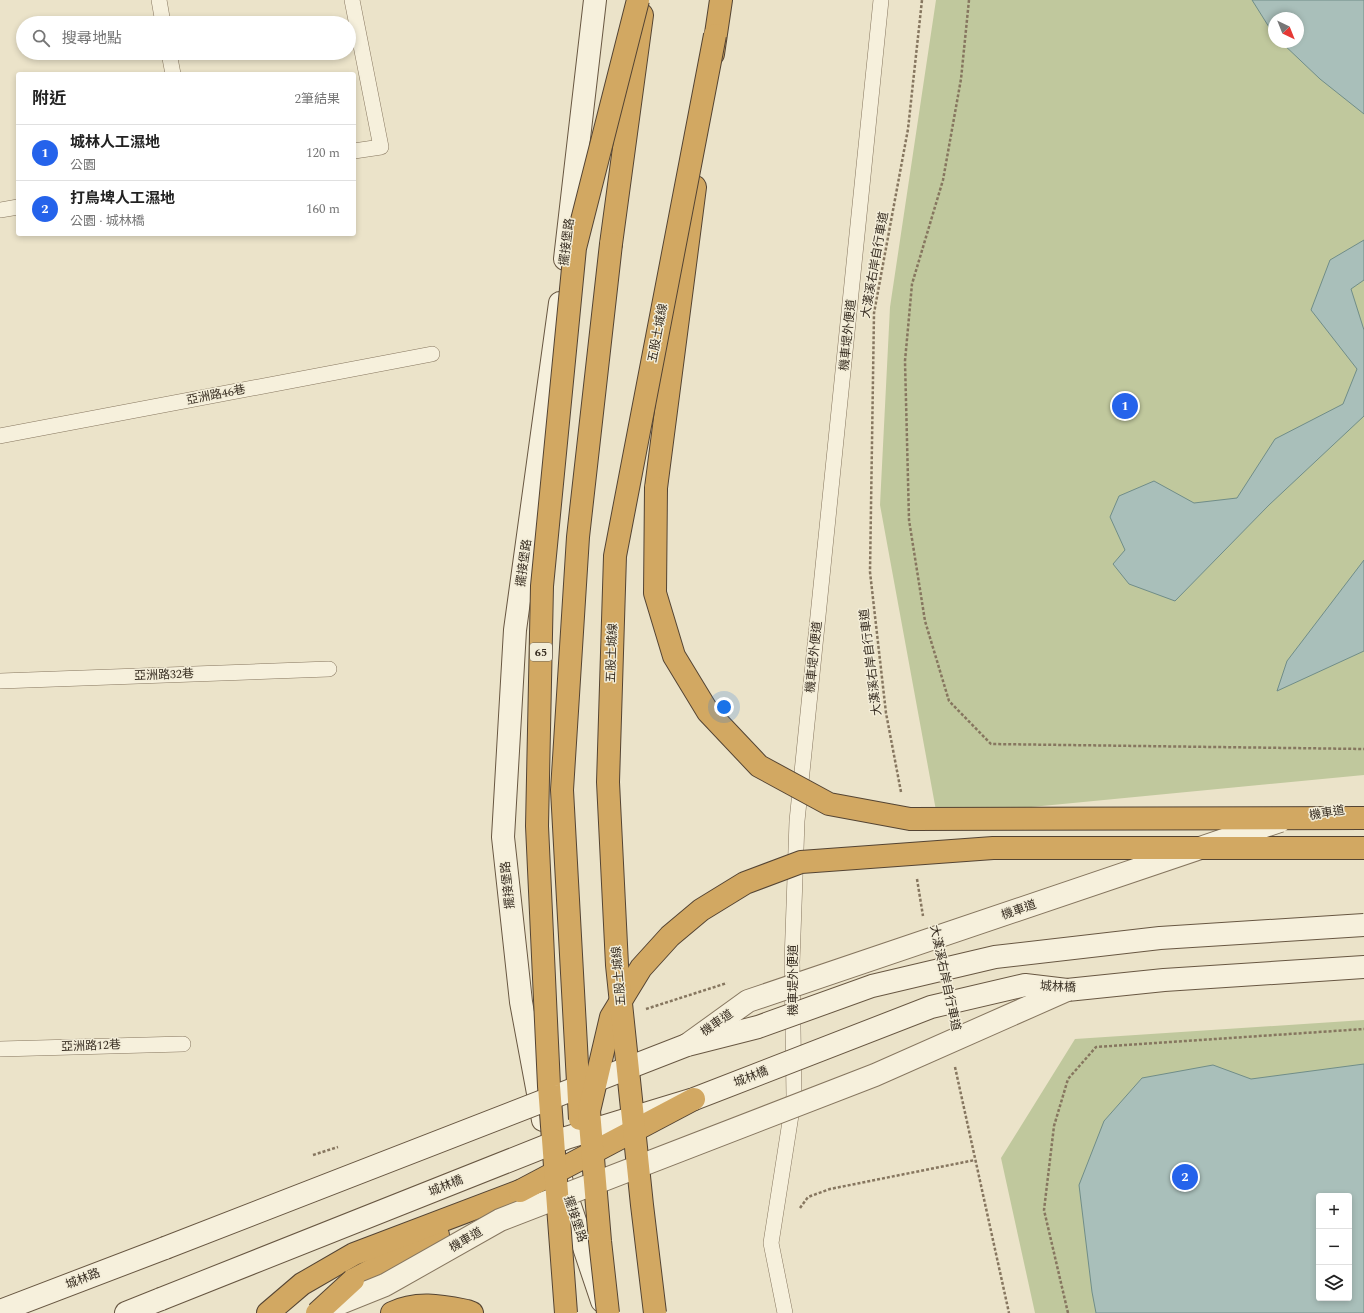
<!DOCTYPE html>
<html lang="zh-TW">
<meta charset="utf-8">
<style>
:root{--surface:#fff;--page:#f2f2f2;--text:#222;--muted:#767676;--line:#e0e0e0;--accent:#2563eb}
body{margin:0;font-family:Spectral,"Noto Sans TC",serif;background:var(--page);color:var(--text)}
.controls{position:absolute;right:12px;bottom:12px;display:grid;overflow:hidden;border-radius:4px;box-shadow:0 2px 6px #0003}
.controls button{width:36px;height:36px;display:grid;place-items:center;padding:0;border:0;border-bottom:1px solid var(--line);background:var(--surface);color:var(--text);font:20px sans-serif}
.compass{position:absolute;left:1268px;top:12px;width:36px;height:36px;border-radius:50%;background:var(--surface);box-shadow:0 2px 6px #0003;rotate:137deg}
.you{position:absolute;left:724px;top:707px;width:14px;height:14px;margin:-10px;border:3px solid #fff;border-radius:50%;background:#1a73e8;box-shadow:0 0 0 6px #1a73e833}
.badge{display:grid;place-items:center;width:26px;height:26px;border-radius:50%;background:var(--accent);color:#fff;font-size:13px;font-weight:700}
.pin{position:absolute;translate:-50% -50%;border:2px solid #fff;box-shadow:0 1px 4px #0006}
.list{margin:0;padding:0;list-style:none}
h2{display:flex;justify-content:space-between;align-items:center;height:52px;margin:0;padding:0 16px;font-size:17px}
h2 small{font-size:13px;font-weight:400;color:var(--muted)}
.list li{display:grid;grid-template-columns:26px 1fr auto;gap:12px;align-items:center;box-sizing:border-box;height:56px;padding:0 16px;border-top:1px solid var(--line)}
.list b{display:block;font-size:15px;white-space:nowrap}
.list p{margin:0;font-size:13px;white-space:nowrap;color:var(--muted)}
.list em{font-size:13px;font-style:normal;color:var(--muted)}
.icon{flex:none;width:22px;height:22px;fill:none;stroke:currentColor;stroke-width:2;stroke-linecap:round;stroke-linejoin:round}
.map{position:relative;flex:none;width:1364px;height:1313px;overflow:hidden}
.search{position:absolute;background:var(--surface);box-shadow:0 2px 6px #0003;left:16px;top:16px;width:340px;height:44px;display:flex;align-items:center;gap:10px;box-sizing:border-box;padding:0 14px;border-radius:22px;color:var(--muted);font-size:15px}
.panel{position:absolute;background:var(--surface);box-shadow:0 2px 6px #0003;left:16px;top:72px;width:340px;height:164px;border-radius:4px}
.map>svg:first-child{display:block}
</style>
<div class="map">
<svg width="1364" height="1313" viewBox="0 0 1364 1313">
<rect width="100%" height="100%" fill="#ebe3c9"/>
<g fill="#c0c89d" fill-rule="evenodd">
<path d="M 936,0 L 1364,0 L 1364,775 L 937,816 L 880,505 L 890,307 ZM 1274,18 L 1298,18 L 1298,42 L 1274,42 Z"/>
<path d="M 1364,1020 L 1364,1313 L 1035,1313 L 1001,1158 L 1075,1039 ZM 1319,1196 L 1349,1196 L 1349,1298 L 1319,1298 Z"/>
</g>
<g fill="#a9bfba" stroke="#708d88" fill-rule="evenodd">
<path d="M 1252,0 L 1364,0 L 1364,114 L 1320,79 L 1281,42 L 1298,42 L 1298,18 L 1274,18 L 1274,35 Z"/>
<path d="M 1364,240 L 1364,280 L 1351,289 L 1364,330 L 1364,416 L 1269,505 L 1175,601 L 1129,584 L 1113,564 L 1125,550 L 1110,517 L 1119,496 L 1154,481 L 1194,503 L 1237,498 L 1275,439 L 1343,404 L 1357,369 L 1311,310 L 1330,260 Z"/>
<path d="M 1364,560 L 1364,651 L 1277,691 L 1287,661 Z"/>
<path d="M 1364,1064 L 1364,1313 L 1096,1313 L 1092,1292 L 1079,1185 L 1104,1121 L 1142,1078 L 1213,1065 L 1251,1079 ZM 1319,1196 L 1349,1196 L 1349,1298 L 1319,1298 Z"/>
</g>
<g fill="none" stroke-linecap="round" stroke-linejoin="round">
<g stroke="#86765f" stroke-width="16">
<g id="lane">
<path d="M 159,0 L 163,23"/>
<path d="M 352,0 L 381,147 L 354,151"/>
<path d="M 169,53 L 173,74"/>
<path d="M 0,210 L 18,207"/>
<path d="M 0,436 L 432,354"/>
<path d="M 0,681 L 329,669"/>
<path d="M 0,1049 L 183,1044"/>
<path d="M 785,1313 L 771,1243 L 794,1096 L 792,962 L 797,821 L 881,0"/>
</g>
</g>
<g stroke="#685742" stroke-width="24">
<g id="secondary">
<path d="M 565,259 L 595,0"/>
<path d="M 1067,990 L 1164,980 L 1364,967"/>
<path d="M 543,1120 L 521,1002 L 503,837 L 515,630 L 560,303"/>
<path d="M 560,1176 L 602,1301"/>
<path d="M 0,1311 L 165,1248"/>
<path d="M 126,1313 L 161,1299"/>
</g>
</g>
<g stroke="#544433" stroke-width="24">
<g id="highway">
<path d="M 713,54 L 721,0"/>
<path d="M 611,244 L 642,15"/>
<path d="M 656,488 L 695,187"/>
<path d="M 353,1280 L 438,1235"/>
<path d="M 268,1313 L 302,1284 L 354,1254 L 520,1191"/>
<path d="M 392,1313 C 417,1301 441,1306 467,1311 L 472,1313"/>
</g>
</g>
<g stroke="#86765f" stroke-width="2.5" stroke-dasharray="3 2" stroke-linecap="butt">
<path d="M 969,0 L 961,79 L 943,180 L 912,284 L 905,361 L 909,520 L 925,621 L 949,701 L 991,744 L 1364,749"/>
<path d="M 901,792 L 886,713 L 870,572 L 874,313 L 908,129 L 922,0"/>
<path d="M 917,879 L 923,916"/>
<path d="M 646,1009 L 727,983"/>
<path d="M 955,1067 L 1009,1313"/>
<path d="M 313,1155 L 338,1147"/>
<path d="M 800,1208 L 808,1197 L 830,1189 L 975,1160"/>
<path d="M 1068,1313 L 1044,1210 L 1054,1126 L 1068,1079 L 1096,1047 L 1364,1029"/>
</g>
<use href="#lane" stroke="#f6f0dc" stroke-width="15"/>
<use href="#secondary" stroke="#f6f0dc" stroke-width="22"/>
<use href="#highway" stroke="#d2a862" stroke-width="22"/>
<g stroke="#86765f" stroke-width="24" stroke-linecap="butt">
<g id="street-bridge">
<path d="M 687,1045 L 748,1001 L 1280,821"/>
<path d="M 328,1308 L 385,1285 L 500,1220 L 875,1075 L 1067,990"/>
</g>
</g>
<g stroke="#685742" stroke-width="24" stroke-linecap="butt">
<g id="secondary-bridge">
<path d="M 165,1248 L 687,1045 L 758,1027 L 872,986 L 995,957 L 1160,938 L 1364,925"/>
<path d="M 161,1299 L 566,1138 L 694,1099 L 931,1007 L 1025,985 L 1067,990"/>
</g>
</g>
<g stroke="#544433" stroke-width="24" stroke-linecap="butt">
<g id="highway-bridge">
<path d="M 656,488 L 655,593 L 674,656 L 708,712 L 759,766 L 829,804 L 910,819 L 1364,818"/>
<path d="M 580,1119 L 562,790 L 578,537 L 611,244"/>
<path d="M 520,1191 L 694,1099"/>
<path d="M 317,1313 L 353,1280"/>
<path d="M 566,1313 L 549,1086 L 537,826 L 542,586 L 575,248 L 638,0"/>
<path d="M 608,1313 L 600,1241 L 589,1111 L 611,1017 L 641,968 L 670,936 L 701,910 L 745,883 L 801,862 L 993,848 L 1364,848"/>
<path d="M 655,1313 L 642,1205 L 617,965 L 608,782 L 615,556 L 715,35"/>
</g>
</g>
<use href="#street-bridge" stroke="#f6f0dc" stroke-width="22"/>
<use href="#secondary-bridge" stroke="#f6f0dc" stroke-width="22"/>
<use href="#highway-bridge" stroke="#d2a862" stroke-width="22"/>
</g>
<g text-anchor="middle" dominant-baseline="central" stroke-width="3" stroke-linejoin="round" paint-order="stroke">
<rect fill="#f3edd8" stroke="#6f6758" stroke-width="1" x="530" y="643" width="22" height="18" rx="3"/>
<g font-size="11" font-weight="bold" fill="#372d21">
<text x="541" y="652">65</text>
</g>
<g font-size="12" fill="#372d21" stroke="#f3edd8">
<text transform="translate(567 242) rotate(-83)">擺接堡路</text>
<text transform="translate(875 265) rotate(-80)">大漢溪右岸自行車道</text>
<text transform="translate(658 333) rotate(-79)">五股土城線</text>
<text transform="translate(848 335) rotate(-84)">機車堤外便道</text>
<text transform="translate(216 395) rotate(-11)">亞洲路46巷</text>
<text transform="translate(524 563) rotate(-82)">擺接堡路</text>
<text transform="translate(612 653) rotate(-88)">五股土城線</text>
<text transform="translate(814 657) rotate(-84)">機車堤外便道</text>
<text transform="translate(871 662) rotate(-97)">大漢溪右岸自行車道</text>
<text transform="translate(164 675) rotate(-2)">亞洲路32巷</text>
<text transform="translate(1327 813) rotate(-10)">機車道</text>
<text transform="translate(508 885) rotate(-96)">擺接堡路</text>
<text transform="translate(1019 910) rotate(-19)">機車道</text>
<text transform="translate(619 976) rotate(-95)">五股土城線</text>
<text transform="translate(945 978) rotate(78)">大漢溪右岸自行車道</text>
<text transform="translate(793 980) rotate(-90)">機車堤外便道</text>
<text transform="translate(1058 987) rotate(3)">城林橋</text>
<text transform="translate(717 1023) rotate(-35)">機車道</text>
<text transform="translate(91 1046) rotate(-2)">亞洲路12巷</text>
<text transform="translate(751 1077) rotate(-21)">城林橋</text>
<text transform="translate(446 1186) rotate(-22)">城林橋</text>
<text transform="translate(575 1219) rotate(72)">擺接堡路</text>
<text transform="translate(466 1240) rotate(-30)">機車道</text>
<text transform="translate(83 1279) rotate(-21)">城林路</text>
</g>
</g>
</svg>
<div class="controls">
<button>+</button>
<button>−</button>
<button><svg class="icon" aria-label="layers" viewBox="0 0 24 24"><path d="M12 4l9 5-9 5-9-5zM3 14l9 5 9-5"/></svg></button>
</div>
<svg class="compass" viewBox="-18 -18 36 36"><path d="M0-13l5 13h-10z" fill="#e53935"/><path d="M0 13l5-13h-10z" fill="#767676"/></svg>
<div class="you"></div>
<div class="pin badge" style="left:1125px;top:406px">1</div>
<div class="pin badge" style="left:1185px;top:1177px">2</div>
<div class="search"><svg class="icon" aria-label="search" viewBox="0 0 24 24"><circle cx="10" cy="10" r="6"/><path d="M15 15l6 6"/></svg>搜尋地點</div>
<section class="panel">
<h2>附近<small>2筆結果</small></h2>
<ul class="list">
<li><span class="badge">1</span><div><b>城林人工濕地</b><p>公園</p></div><em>120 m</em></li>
<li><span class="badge">2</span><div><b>打鳥埤人工濕地</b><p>公園 · 城林橋</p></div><em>160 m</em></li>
</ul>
</section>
</div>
